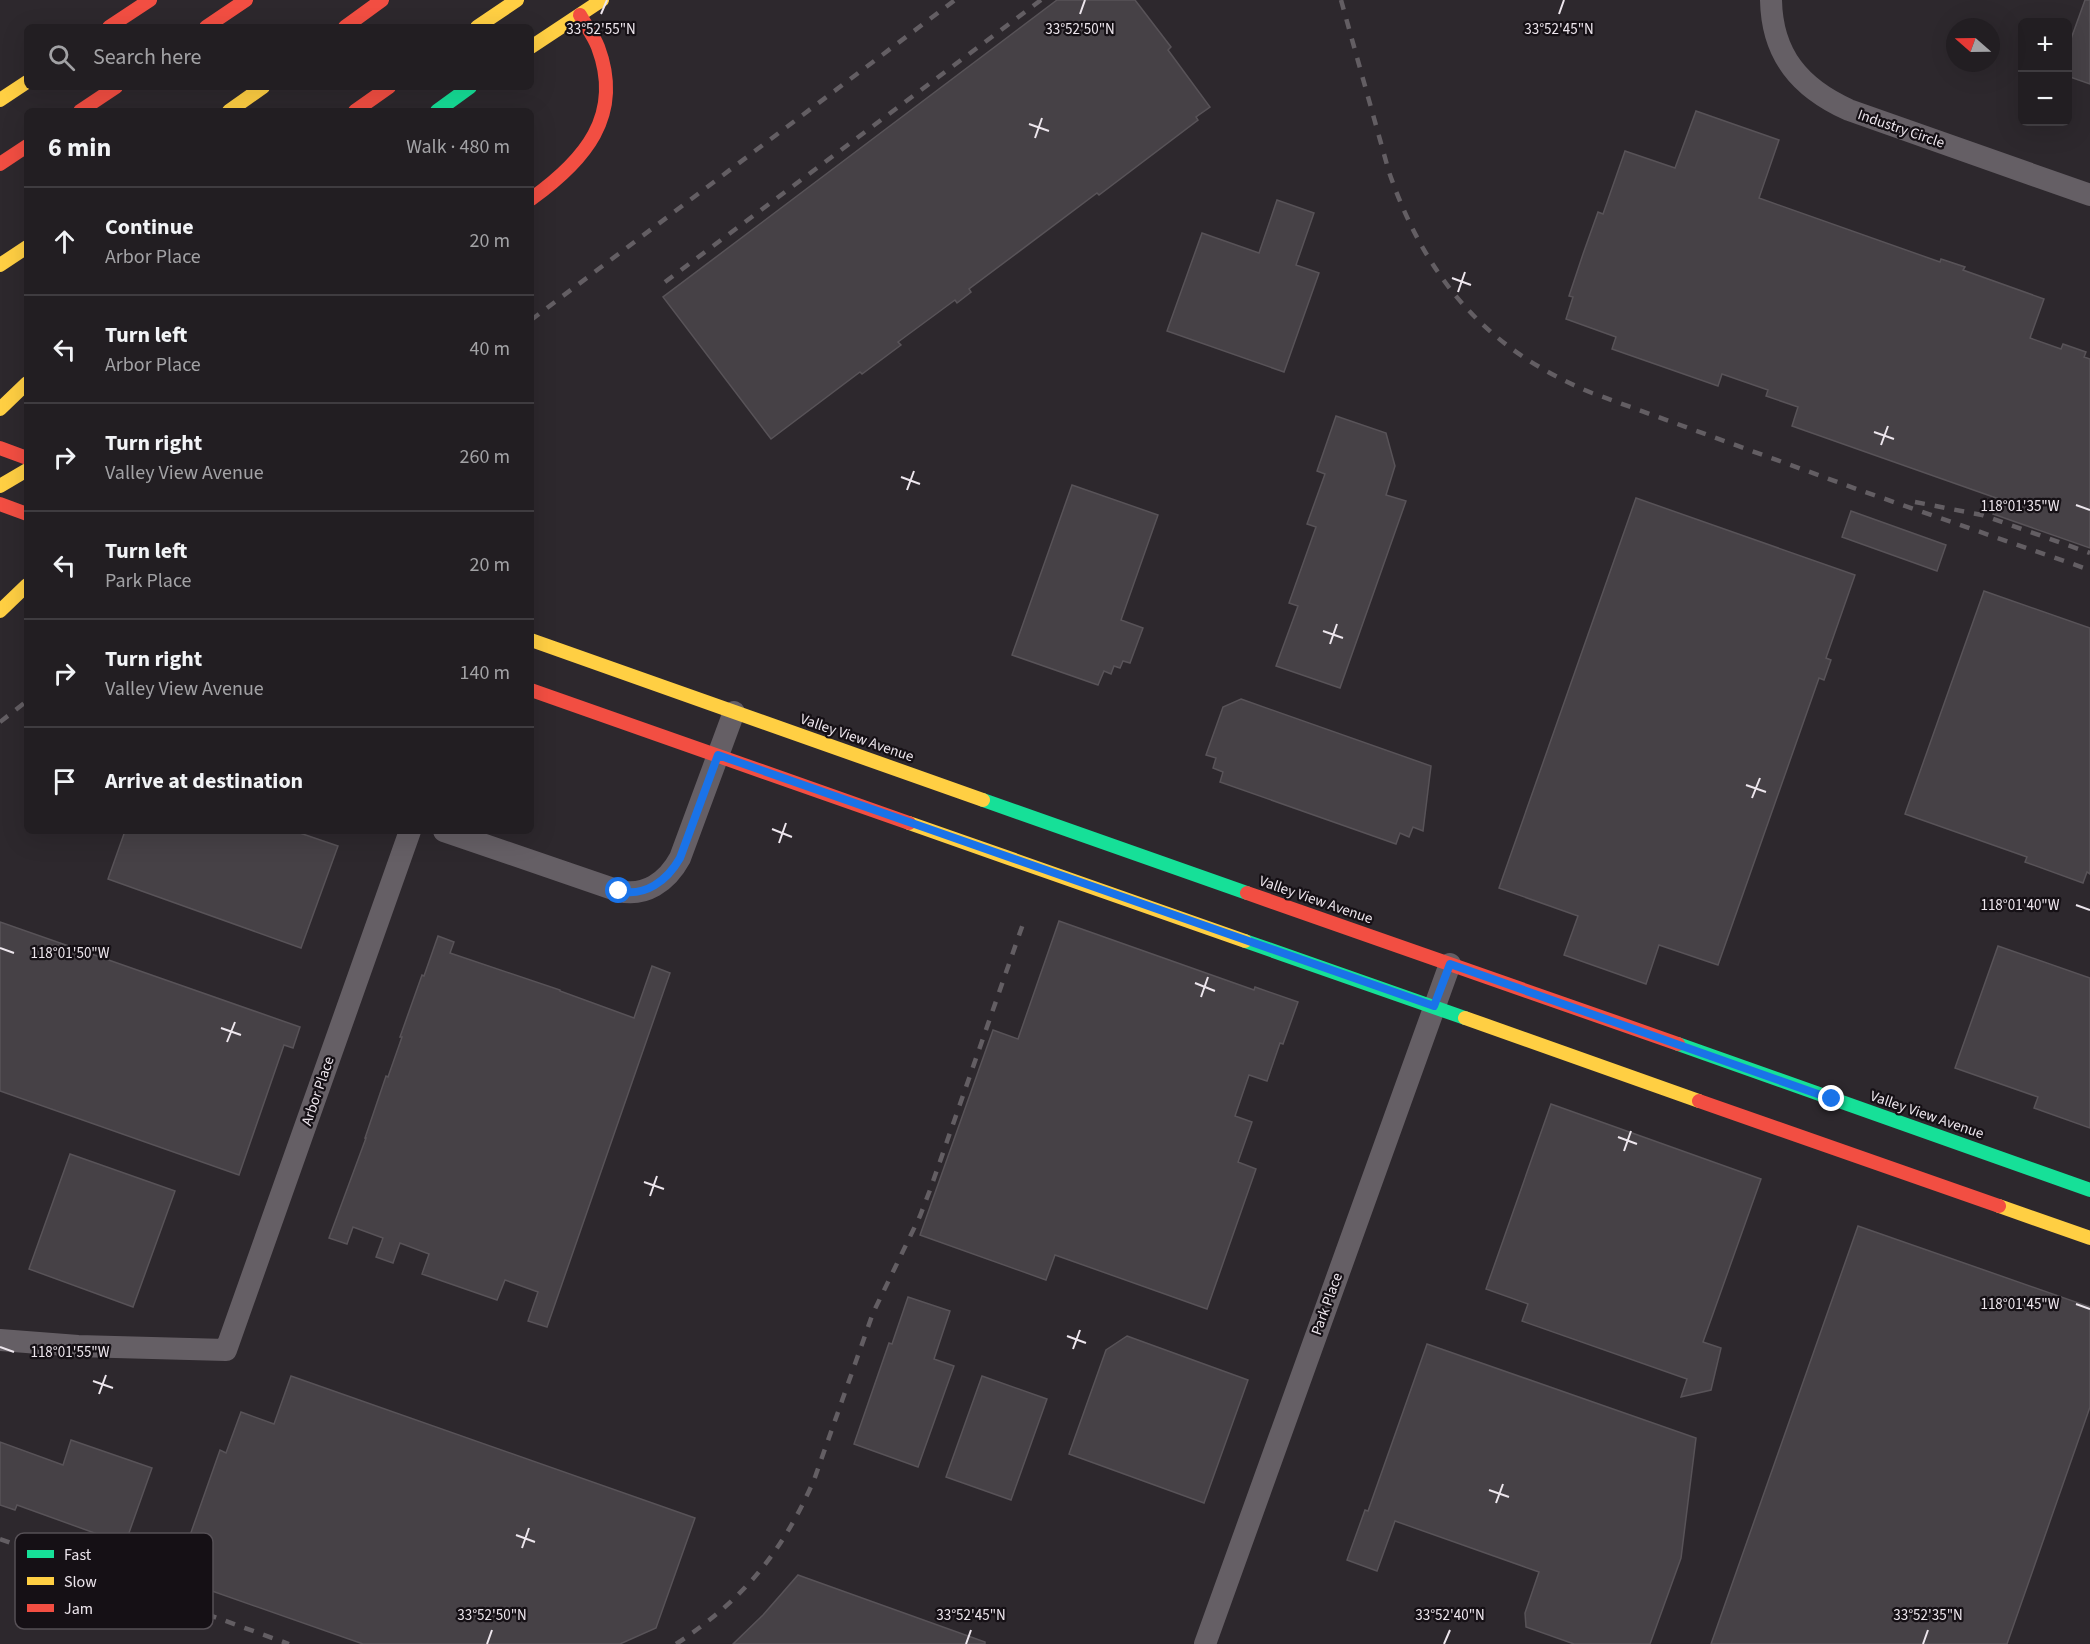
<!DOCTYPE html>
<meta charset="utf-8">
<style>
:root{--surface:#221e22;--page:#2e2b2f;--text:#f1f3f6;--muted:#a2a2a5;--line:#3f3c40}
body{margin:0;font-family:"Source Sans 3",sans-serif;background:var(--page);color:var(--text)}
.controls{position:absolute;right:18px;top:18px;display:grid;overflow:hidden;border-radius:9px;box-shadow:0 6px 24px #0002}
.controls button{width:54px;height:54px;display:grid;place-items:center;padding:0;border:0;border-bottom:2px solid var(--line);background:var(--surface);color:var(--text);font:30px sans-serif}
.compass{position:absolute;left:1946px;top:18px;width:54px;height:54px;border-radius:50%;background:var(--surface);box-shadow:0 6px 24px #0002;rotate:290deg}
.stop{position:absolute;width:18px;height:18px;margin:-14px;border:4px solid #1a73e8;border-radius:50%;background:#fff}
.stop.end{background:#1a73e8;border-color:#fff;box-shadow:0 2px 6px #0008}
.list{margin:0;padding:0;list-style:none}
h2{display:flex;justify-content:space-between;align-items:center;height:78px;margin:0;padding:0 24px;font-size:26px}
h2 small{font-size:20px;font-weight:400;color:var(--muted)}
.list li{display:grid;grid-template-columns:39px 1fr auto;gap:18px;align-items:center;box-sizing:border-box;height:108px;padding:0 24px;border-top:2px solid var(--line)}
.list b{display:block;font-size:22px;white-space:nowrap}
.list p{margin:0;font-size:20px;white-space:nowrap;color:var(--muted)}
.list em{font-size:20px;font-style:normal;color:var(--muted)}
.icon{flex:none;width:33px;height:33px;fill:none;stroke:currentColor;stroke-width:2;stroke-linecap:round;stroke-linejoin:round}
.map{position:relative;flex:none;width:2090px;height:1644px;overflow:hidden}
.search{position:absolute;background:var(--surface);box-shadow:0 6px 24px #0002;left:24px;top:24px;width:510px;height:66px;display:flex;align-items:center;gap:15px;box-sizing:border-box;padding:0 21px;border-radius:9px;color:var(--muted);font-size:22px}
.panel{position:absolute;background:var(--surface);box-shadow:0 6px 24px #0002;left:24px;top:108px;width:510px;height:726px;border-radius:9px}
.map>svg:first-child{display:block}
</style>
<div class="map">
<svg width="2090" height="1644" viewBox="0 0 2090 1644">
<rect width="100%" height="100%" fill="#2d282d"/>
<g fill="#464146" stroke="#585358" stroke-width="1.5">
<path d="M 1057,0 L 1135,0 L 1171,47 L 1168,50 L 1210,107 L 1196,117 L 1198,120 L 1099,195 L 1097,193 L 969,289 L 971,292 L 957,303 L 955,300 L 898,342 L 901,345 L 862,374 L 860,372 L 771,439 L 663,297 Z"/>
<path d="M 2085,0 L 2090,0 L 2090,84 L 2067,76 L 2067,50 Z"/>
<path d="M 1696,111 L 1779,140 L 1759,198 L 1940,262 L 1941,259 L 1965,267 L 1963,270 L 2044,299 L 2030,338 L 2061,349 L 2063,344 L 2086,352 L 2084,357 L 2090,359 L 2090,548 L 1993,514 L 1999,499 L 1792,426 L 1798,407 L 1766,396 L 1768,390 L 1722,374 L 1718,386 L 1612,349 L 1616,337 L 1566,319 L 1573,297 L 1569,296 L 1583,254 L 1598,212 L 1603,214 L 1625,151 L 1675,168 Z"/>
<path d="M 1277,200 L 1314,213 L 1296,265 L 1319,273 L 1284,372 L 1167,331 L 1202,233 L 1259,253 Z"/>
<path d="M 1336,416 L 1386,433 L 1395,466 L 1386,495 L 1406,501 L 1340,688 L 1276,666 L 1298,606 L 1289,603 L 1316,527 L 1307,524 L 1325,474 L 1317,471 Z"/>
<path d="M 1072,485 L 1158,515 L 1121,620 L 1143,628 L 1130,663 L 1123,661 L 1120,668 L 1114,666 L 1111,674 L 1104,671 L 1098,685 L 1012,655 Z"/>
<path d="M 1636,498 L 1855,575 L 1826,658 L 1831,660 L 1824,680 L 1819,678 L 1718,965 L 1659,945 L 1646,984 L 1564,955 L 1578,916 L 1499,888 Z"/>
<path d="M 1851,511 L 1946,545 L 1937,571 L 1842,537 Z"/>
<path d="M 1984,591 L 2090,628 L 2090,874 L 2087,872 L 2083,883 L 2025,862 L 2027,857 L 1905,814 Z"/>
<path d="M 1241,699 L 1431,766 L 1423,831 L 1413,827 L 1409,837 L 1400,833 L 1396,844 L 1220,782 L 1223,772 L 1213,768 L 1216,758 L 1206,755 L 1223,707 Z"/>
<path d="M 125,831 L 294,831 L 338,846 L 301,948 L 108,879 Z"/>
<path d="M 1059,921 L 1254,990 L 1255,987 L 1298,1002 L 1283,1044 L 1280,1043 L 1267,1081 L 1249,1075 L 1235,1116 L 1252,1122 L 1238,1162 L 1256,1169 L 1207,1309 L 1055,1255 L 1046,1280 L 920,1235 L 993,1030 L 1018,1039 Z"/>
<path d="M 0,922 L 300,1027 L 293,1048 L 284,1045 L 239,1175 L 0,1091 Z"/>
<path d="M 438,936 L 454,942 L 450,953 L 560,990 L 560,991 L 634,1018 L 652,966 L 670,973 L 547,1327 L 528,1321 L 538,1292 L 505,1280 L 497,1300 L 422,1274 L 429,1254 L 400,1243 L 393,1263 L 376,1257 L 383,1238 L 353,1227 L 347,1244 L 329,1238 L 366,1138 L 365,1138 L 386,1076 L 388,1077 L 402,1037 L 400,1037 L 422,975 L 424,976 Z"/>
<path d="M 1998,946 L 2090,978 L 2090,1128 L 2034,1108 L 2038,1097 L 1955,1068 Z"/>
<path d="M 1551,1104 L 1761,1179 L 1703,1342 L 1721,1348 L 1711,1390 L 1681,1397 L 1687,1379 L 1522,1321 L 1528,1304 L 1486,1289 Z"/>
<path d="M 70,1154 L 175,1191 L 133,1307 L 29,1269 Z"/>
<path d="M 1858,1226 L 2090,1307 L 2090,1407 L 2007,1644 L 1711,1644 Z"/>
<path d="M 908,1297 L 950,1311 L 934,1359 L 954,1366 L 918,1467 L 854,1444 L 889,1343 L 892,1344 Z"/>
<path d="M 1127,1336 L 1248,1380 L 1204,1503 L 1069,1454 L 1106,1350 Z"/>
<path d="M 1427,1344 L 1696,1438 L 1681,1558 L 1650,1644 L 1574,1644 L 1526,1627 L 1525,1613 L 1539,1572 L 1395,1521 L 1377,1571 L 1347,1560 L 1365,1510 L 1368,1511 Z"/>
<path d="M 291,1376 L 695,1518 L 656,1628 L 620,1644 L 363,1644 L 175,1578 L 220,1450 L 226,1453 L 241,1412 L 274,1424 Z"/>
<path d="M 982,1376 L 1047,1399 L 1011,1500 L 946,1477 Z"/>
<path d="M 71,1440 L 152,1468 L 125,1544 L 17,1505 L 15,1510 L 0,1505 L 0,1442 L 63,1465 Z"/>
<path d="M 798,1575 L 985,1642 L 985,1644 L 733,1644 L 763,1615 Z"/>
</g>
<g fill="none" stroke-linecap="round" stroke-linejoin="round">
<g stroke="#655f65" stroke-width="22">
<path d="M 1771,0 C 1772,55 1800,88 1849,110 L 2090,195"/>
<path d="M 444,831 L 619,891 C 645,897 667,882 680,858 L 734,712"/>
<path d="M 0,1340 L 78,1346 L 226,1350 L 410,831"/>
<path d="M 1205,1644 L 1450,964"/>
</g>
<g stroke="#16e098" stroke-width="14">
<path d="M 437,111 L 470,87"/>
<path d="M 983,800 L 1247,893"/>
<path d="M 1245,941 L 1465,1018"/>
<path d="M 1678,1044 L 2090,1190"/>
</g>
<g stroke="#ffcf43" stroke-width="14">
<path d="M 477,27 L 517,0"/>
<path d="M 531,47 L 602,0"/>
<path d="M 0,100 L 27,82"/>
<path d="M 229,111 L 263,87"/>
<path d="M 0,265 L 27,247"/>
<path d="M 0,409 L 27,383"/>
<path d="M 0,486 L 27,470"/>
<path d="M 0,611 L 27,585"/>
<path d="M 531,640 L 983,800"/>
<path d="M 909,823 L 1245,941"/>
<path d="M 1465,1018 L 1699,1101"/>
<path d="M 1999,1206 L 2090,1238"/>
</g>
<g stroke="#f24e42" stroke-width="14">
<path d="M 109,27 L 150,0"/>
<path d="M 206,27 L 246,0"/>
<path d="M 345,27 L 382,0"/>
<path d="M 80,111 L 116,87"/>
<path d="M 355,111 L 389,87"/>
<path d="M 0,164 L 27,146"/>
<path d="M 531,199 C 584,161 624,116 598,47 C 594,36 586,26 580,15"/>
<path d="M 0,448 L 27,458"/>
<path d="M 0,504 L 27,514"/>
<path d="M 531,690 L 909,823"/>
<path d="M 1247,893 L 1678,1044"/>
<path d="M 1699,1101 L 1999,1206"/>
</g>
<g stroke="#635e63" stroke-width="4.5" stroke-dasharray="10 10" stroke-linecap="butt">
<path d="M 1341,0 L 1389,172 C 1426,279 1487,350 1592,393 L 1865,492 L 2090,570"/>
<path d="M 665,282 L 1041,0"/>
<path d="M 531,320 L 955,0"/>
<path d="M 1915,502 L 1982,515 L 2090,553"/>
<path d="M 0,722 L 27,701"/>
<path d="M 0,1539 L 289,1644"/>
<path d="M 676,1644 C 743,1600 782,1553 814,1480 L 873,1313 L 920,1216 L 930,1190 L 1024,921"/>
</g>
</g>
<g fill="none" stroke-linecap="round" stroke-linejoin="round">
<path stroke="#1a73e8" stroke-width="8" d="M 619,891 C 645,897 667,881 680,858 L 718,755 L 1434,1006 L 1450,964 L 1832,1099"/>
</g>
<path fill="none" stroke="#ede6ed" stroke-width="2" d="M 601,14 L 607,0M 1080,14 L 1085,0M 1559,14 L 1564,0M 1029,124 L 1049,131M 1035,138 L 1042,118M 1452,278 L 1471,285M 1458,292 L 1465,272M 1874,432 L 1894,439M 1881,445 L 1888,426M 901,477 L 920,484M 907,490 L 914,471M 2076,505 L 2090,510M 1323,631 L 1343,638M 1330,644 L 1337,624M 1746,785 L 1766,792M 1752,798 L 1760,778M 772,829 L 792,837M 779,843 L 786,823M 2076,905 L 2090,910M 0,948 L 14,953M 1195,983 L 1215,991M 1201,997 L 1208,977M 221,1028 L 241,1035M 227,1042 L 235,1022M 1618,1137 L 1637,1144M 1624,1151 L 1631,1131M 644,1182 L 664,1189M 650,1196 L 657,1176M 2076,1304 L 2090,1309M 1067,1336 L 1086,1343M 0,1347 L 14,1352M 1073,1349 L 1080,1330M 93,1381 L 113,1388M 99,1394 L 106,1375M 1489,1490 L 1509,1497M 1496,1503 L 1503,1484M 516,1535 L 535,1542M 522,1548 L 529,1528M 487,1644 L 492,1630M 966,1644 L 971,1630M 1444,1644 L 1450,1630M 1923,1644 L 1928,1630"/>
<g text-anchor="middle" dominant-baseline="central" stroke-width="4.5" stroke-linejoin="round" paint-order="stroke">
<g font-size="15" fill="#ede6ed" stroke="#151015">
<text transform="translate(1901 129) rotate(19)">Industry Circle</text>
<text transform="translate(857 738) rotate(19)">Valley View Avenue</text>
<text transform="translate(1316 900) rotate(19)">Valley View Avenue</text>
<text transform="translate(318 1091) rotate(-71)">Arbor Place</text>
<text transform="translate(1927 1115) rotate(19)">Valley View Avenue</text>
<text transform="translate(1327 1304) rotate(-70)">Park Place</text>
</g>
</g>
<rect x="15" y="1533" width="198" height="96" rx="9" fill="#151015" stroke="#565056" stroke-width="1.5"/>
<rect x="27" y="1550" width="27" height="8" fill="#16e098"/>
<rect x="27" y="1577" width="27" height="8" fill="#ffcf43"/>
<rect x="27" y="1604" width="27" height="8" fill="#f24e42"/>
<g font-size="16" fill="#ede6ed">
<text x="64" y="1560">Fast</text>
<text x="64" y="1587">Slow</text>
<text x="64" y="1614">Jam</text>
</g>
<g font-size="15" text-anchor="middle" fill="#ede6ed" stroke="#151015" stroke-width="4.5" stroke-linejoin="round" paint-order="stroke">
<text x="601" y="34">33°52'55"N</text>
<text x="1080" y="34">33°52'50"N</text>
<text x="1559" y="34">33°52'45"N</text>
<text x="2020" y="511">118°01'35"W</text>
<text x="2020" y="910">118°01'40"W</text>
<text x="70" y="958">118°01'50"W</text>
<text x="2020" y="1309">118°01'45"W</text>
<text x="70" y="1357">118°01'55"W</text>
<text x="492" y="1620">33°52'50"N</text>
<text x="971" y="1620">33°52'45"N</text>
<text x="1450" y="1620">33°52'40"N</text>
<text x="1928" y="1620">33°52'35"N</text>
</g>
</svg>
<div class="controls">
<button>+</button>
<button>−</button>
</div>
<svg class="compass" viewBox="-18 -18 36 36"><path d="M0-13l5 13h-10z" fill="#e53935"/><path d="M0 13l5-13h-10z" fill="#a2a2a5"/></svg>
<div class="stop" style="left:619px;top:891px"></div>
<div class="stop end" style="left:1832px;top:1099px"></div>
<div class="search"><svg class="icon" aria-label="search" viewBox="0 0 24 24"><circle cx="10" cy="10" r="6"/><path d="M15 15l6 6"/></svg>Search here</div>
<section class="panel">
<h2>6 min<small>Walk · 480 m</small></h2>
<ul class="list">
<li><svg class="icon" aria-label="ahead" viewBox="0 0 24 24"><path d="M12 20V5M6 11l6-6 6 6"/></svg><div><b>Continue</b><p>Arbor Place</p></div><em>20 m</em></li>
<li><svg class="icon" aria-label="left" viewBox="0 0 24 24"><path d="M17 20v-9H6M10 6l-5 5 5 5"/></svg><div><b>Turn left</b><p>Arbor Place</p></div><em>40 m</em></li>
<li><svg class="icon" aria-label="right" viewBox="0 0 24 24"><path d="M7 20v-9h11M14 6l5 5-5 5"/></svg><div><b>Turn right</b><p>Valley View Avenue</p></div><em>260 m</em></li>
<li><svg class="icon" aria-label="left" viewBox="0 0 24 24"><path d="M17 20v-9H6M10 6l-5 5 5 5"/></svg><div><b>Turn left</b><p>Park Place</p></div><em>20 m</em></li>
<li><svg class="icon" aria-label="right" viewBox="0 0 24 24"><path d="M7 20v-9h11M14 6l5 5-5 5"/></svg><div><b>Turn right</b><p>Valley View Avenue</p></div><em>140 m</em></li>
<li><svg class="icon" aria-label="arrive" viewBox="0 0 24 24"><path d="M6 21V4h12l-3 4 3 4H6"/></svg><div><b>Arrive at destination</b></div></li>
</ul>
</section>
</div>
